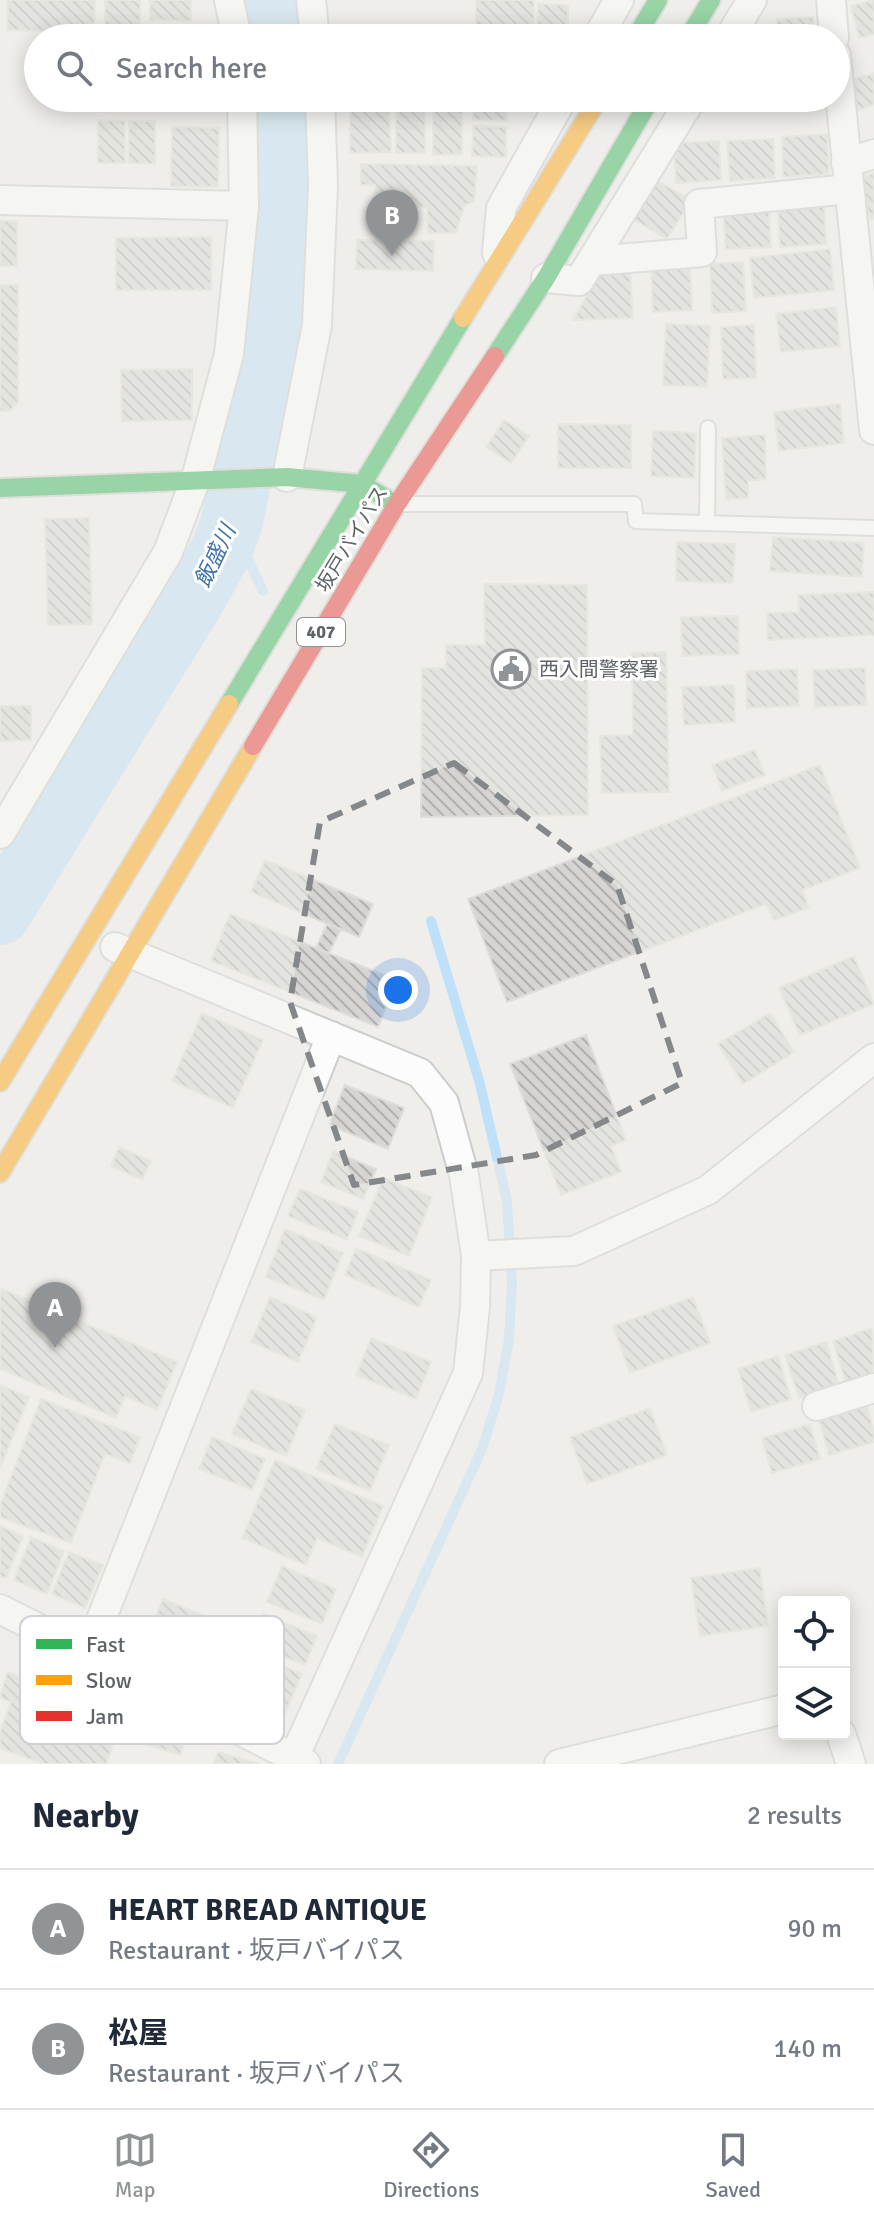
<!DOCTYPE html>
<meta charset="utf-8">
<style>
:root{--surface:#fff;--page:#f6f6f7;--text:#1f2937;--muted:#747a83;--line:#e0e1e3;--accent:#919496}
body{margin:0;font-family:Signika,"Noto Sans JP",sans-serif;background:var(--page);color:var(--text)}
.controls{position:absolute;right:24px;bottom:24px;display:grid;overflow:hidden;border-radius:8px;box-shadow:0 4px 20px #0003}
.controls button{width:72px;height:72px;display:grid;place-items:center;padding:0;border:0;border-bottom:2px solid var(--line);background:var(--surface);color:var(--text);font:40px sans-serif}
.you{position:absolute;left:398px;top:990px;width:28px;height:28px;margin:-20px;border:6px solid #fff;border-radius:50%;background:#1a73e8;box-shadow:0 0 0 12px #1a73e833}
.badge{display:grid;place-items:center;width:52px;height:52px;border-radius:50%;background:var(--accent);color:#fff;font-size:26px;font-weight:700}
.pin{position:absolute;translate:-50% -66px;filter:drop-shadow(0 2px 4px #0008)}
.pin::after{content:'';position:absolute;top:42px;width:28px;height:24px;background:inherit;clip-path:polygon(0 0,100% 0,50% 100%)}
.list{margin:0;padding:0;list-style:none}
h2{display:flex;justify-content:space-between;align-items:center;height:104px;margin:0;padding:0 32px;font-size:34px}
h2 small{font-size:26px;font-weight:400;color:var(--muted)}
.list li{display:grid;grid-template-columns:52px 1fr auto;gap:24px;align-items:center;box-sizing:border-box;height:120px;padding:0 32px;border-top:2px solid var(--line)}
.list b{display:block;font-size:30px;white-space:nowrap}
.list p{margin:0;font-size:26px;white-space:nowrap;color:var(--muted)}
.list em{font-size:26px;font-style:normal;color:var(--muted)}
.icon{flex:none;width:44px;height:44px;fill:none;stroke:currentColor;stroke-width:2;stroke-linecap:round;stroke-linejoin:round}
.map{position:relative;flex:none;width:874px;height:1764px;overflow:hidden}
.search{position:absolute;background:var(--surface);box-shadow:0 4px 20px #0003;left:24px;right:24px;top:24px;height:88px;display:flex;align-items:center;gap:20px;box-sizing:border-box;padding:0 28px;border-radius:44px;color:var(--muted);font-size:30px}
.sheet{height:344px;background:var(--surface)}
nav{display:flex;justify-content:space-around;align-items:center;box-sizing:border-box;height:112px;border-top:2px solid var(--line);background:var(--surface);font-size:22px;color:var(--muted)}
nav a{display:grid;justify-items:center;gap:4px}
nav .on{color:var(--accent)}
.map>svg:first-child{display:block}
</style>
<div class="map">
<svg width="874" height="1764" viewBox="0 0 874 1764">
<defs>
<pattern id="building-back-hatch" width="6" height="6" patternUnits="userSpaceOnUse" patternTransform="scale(2)"><rect width="6" height="6" fill="#d6d5d3"/><path d="M-1 5l2 2M0 0l6 6M5-1l2 2" fill="none" stroke="#b1b0af"/></pattern>
</defs>
<rect width="100%" height="100%" fill="#efeeea"/>
<g fill="none" stroke-linecap="round" stroke-linejoin="round">
<g stroke="#bfe0f9" stroke-width="10">
<path d="M 231,524 L 263,591"/>
<path d="M 338,1764 L 482,1449 L 499,1394 L 509,1339 L 512,1283 L 507,1201 L 480,1084 L 431,921"/>
</g>
<g stroke="#bfe0f9" stroke-width="62">
<path d="M 271,0 L 275,38"/>
<path d="M 0,914 L 196,596 L 222,549 L 231,524 L 250,439 L 274,301 L 281,199 L 280,98"/>
</g>
</g>
<g fill="url(#building-back-hatch)" stroke="#deddd9" stroke-width="2">
<path d="M 8,0 L 95,0 L 94,32 L 7,30 Z"/>
<rect x="105" y="0" width="35" height="26"/>
<path d="M 150,0 L 191,0 L 191,21 L 150,20 Z"/>
<rect x="476" y="0" width="58" height="38"/>
<path d="M 874,0 L 874,34 L 859,38 L 851,6 Z"/>
<path d="M 538,4 L 568,5 L 568,38 L 537,38 Z"/>
<path d="M 813,17 L 815,38 L 778,38 L 777,19 Z"/>
<path d="M 874,73 L 874,105 L 855,111 L 846,81 Z"/>
<path d="M 173,98 L 208,98 L 208,110 L 173,109 Z"/>
<path d="M 474,98 L 507,98 L 507,121 L 473,120 Z"/>
<rect x="396" y="110" width="29" height="43"/>
<path d="M 350,111 L 389,111 L 391,152 L 350,153 Z"/>
<path d="M 433,111 L 462,111 L 462,154 L 433,155 Z"/>
<path d="M 98,120 L 125,121 L 125,163 L 98,163 Z"/>
<path d="M 129,121 L 155,121 L 155,164 L 128,163 Z"/>
<path d="M 473,126 L 506,127 L 506,157 L 472,156 Z"/>
<path d="M 172,127 L 219,128 L 218,187 L 171,186 Z"/>
<path d="M 827,134 L 829,174 L 783,177 L 782,137 Z"/>
<path d="M 773,139 L 775,178 L 730,181 L 727,141 Z"/>
<path d="M 719,141 L 721,180 L 676,183 L 674,143 Z"/>
<path d="M 361,164 L 477,166 L 474,201 L 464,206 L 456,233 L 428,233 L 427,207 L 375,208 L 375,185 L 361,185 Z"/>
<path d="M 874,173 L 874,219 L 871,220 L 858,178 Z"/>
<path d="M 656,180 L 691,200 L 667,239 L 633,219 Z"/>
<path d="M 824,205 L 826,244 L 780,247 L 778,207 Z"/>
<path d="M 769,207 L 771,247 L 726,249 L 723,209 Z"/>
<rect x="0" y="221" width="17" height="45"/>
<path d="M 211,237 L 211,290 L 116,290 L 116,238 Z"/>
<path d="M 357,240 L 434,241 L 433,271 L 356,269 Z"/>
<path d="M 830,249 L 834,290 L 754,298 L 750,258 Z"/>
<path d="M 743,262 L 746,311 L 712,313 L 710,264 Z"/>
<path d="M 690,264 L 692,310 L 653,312 L 651,266 Z"/>
<path d="M 630,270 L 633,318 L 573,320 L 600,272 Z"/>
<path d="M 0,285 L 18,285 L 18,402 L 10,411 L 0,411 Z"/>
<path d="M 836,307 L 840,346 L 781,352 L 776,314 Z"/>
<path d="M 666,324 L 710,326 L 707,387 L 663,385 Z"/>
<path d="M 754,325 L 756,378 L 723,379 L 721,327 Z"/>
<path d="M 192,369 L 192,420 L 122,421 L 121,370 Z"/>
<path d="M 840,404 L 844,443 L 779,451 L 774,412 Z"/>
<path d="M 504,420 L 529,436 L 511,463 L 486,447 Z"/>
<path d="M 558,424 L 631,425 L 631,468 L 558,468 Z"/>
<path d="M 653,431 L 696,433 L 694,478 L 651,476 Z"/>
<path d="M 765,435 L 766,479 L 748,481 L 748,498 L 726,499 L 722,438 Z"/>
<path d="M 89,518 L 92,624 L 48,625 L 45,519 Z"/>
<path d="M 773,537 L 864,543 L 862,577 L 770,571 Z"/>
<path d="M 677,542 L 735,544 L 733,583 L 676,581 Z"/>
<path d="M 484,584 L 587,585 L 588,815 L 421,817 L 422,668 L 446,668 L 446,645 L 485,645 Z"/>
<path d="M 874,592 L 874,635 L 768,640 L 767,613 L 799,612 L 798,595 Z"/>
<path d="M 738,616 L 739,654 L 682,656 L 681,617 Z"/>
<path d="M 666,652 L 669,792 L 602,793 L 600,736 L 633,735 L 632,653 Z"/>
<path d="M 865,668 L 866,705 L 815,707 L 813,670 Z"/>
<path d="M 797,669 L 799,706 L 747,708 L 746,671 Z"/>
<path d="M 734,685 L 735,722 L 684,725 L 682,687 Z"/>
<path d="M 0,706 L 31,706 L 31,740 L 0,741 Z"/>
<path d="M 755,750 L 765,775 L 722,791 L 712,765 Z"/>
<path d="M 820,765 L 860,868 L 802,890 L 809,908 L 774,920 L 766,904 L 507,1002 L 468,899 Z"/>
<path d="M 265,860 L 373,904 L 359,937 L 251,892 Z"/>
<path d="M 230,914 L 397,980 L 378,1027 L 211,961 Z"/>
<path d="M 327,924 L 341,929 L 329,953 L 316,948 Z"/>
<path d="M 854,956 L 874,1004 L 800,1035 L 779,988 Z"/>
<path d="M 202,1013 L 263,1040 L 233,1108 L 172,1081 Z"/>
<path d="M 770,1013 L 794,1052 L 743,1084 L 718,1044 Z"/>
<path d="M 586,1035 L 626,1140 L 611,1146 L 621,1172 L 561,1195 L 510,1064 Z"/>
<path d="M 345,1085 L 404,1108 L 388,1149 L 329,1125 Z"/>
<path d="M 119,1147 L 151,1161 L 142,1180 L 111,1166 Z"/>
<path d="M 333,1151 L 376,1169 L 363,1199 L 321,1182 Z"/>
<path d="M 383,1178 L 432,1197 L 409,1256 L 359,1236 Z"/>
<path d="M 300,1189 L 358,1212 L 347,1240 L 288,1216 Z"/>
<path d="M 285,1229 L 343,1253 L 324,1300 L 266,1277 Z"/>
<path d="M 356,1248 L 431,1280 L 419,1307 L 345,1275 Z"/>
<path d="M 2,1289 L 177,1362 L 157,1410 L 125,1396 L 116,1418 L 0,1369 L 0,1295 Z"/>
<path d="M 270,1297 L 317,1317 L 298,1362 L 251,1342 Z"/>
<path d="M 693,1297 L 710,1343 L 630,1373 L 613,1326 Z"/>
<path d="M 872,1328 L 874,1375 L 846,1384 L 833,1341 Z"/>
<path d="M 371,1338 L 431,1362 L 416,1399 L 356,1375 Z"/>
<path d="M 826,1342 L 839,1385 L 799,1398 L 785,1355 Z"/>
<path d="M 778,1356 L 791,1399 L 751,1412 L 738,1369 Z"/>
<path d="M 0,1385 L 29,1397 L 0,1468 Z"/>
<path d="M 251,1389 L 305,1410 L 286,1456 L 232,1434 Z"/>
<path d="M 41,1399 L 140,1437 L 130,1463 L 105,1454 L 71,1543 L 0,1517 L 0,1505 Z"/>
<path d="M 867,1406 L 874,1431 L 874,1442 L 829,1455 L 819,1420 Z"/>
<path d="M 650,1408 L 667,1455 L 587,1484 L 570,1437 Z"/>
<path d="M 335,1424 L 389,1445 L 370,1491 L 316,1469 Z"/>
<path d="M 810,1424 L 820,1459 L 772,1473 L 762,1438 Z"/>
<path d="M 212,1437 L 265,1459 L 252,1490 L 199,1469 Z"/>
<path d="M 275,1460 L 383,1506 L 362,1557 L 317,1538 L 306,1565 L 242,1538 Z"/>
<path d="M 0,1526 L 23,1536 L 6,1578 L 0,1576 Z"/>
<path d="M 31,1537 L 64,1551 L 47,1594 L 14,1580 Z"/>
<path d="M 69,1552 L 103,1565 L 85,1608 L 52,1594 Z"/>
<path d="M 282,1566 L 336,1589 L 322,1624 L 267,1602 Z"/>
<path d="M 760,1568 L 768,1626 L 700,1636 L 691,1578 Z"/>
<path d="M 163,1599 L 217,1621 L 202,1657 L 148,1635 Z"/>
<path d="M 263,1614 L 317,1636 L 305,1665 L 250,1644 Z"/>
<path d="M 246,1650 L 302,1674 L 285,1714 L 229,1690 Z"/>
<path d="M 7,1672 L 124,1714 L 106,1764 L 43,1764 L 0,1748 L 0,1732 L 11,1702 L 0,1698 Z"/>
<path d="M 145,1711 L 190,1726 L 180,1755 L 135,1741 Z"/>
<path d="M 218,1752 L 259,1764 L 214,1764 Z"/>
</g>
<g fill="none" stroke-linecap="round" stroke-linejoin="round">
<g stroke="#cbcccc" stroke-width="18">
<g id="lane">
<path d="M 405,504 L 634,504 L 636,521 L 874,528"/>
<path d="M 707,523 L 708,428"/>
</g>
</g>
<g stroke="#cbcccc" stroke-width="32">
<g id="street">
<path d="M 229,0 L 237,38"/>
<path d="M 311,0 L 315,38"/>
<path d="M 831,0 L 834,38"/>
<path d="M 597,38 L 619,0"/>
<path d="M 729,38 L 752,0"/>
<path d="M 836,55 L 874,430"/>
<path d="M 846,163 L 874,154"/>
<path d="M 0,200 L 244,206"/>
<path d="M 497,253 L 501,208 L 563,98"/>
<path d="M 593,261 L 702,252 L 699,204 L 849,189"/>
<path d="M 546,278 L 579,281 L 692,98"/>
<path d="M 287,477 L 317,325 L 323,185 L 320,98"/>
<path d="M 0,834 L 168,552 L 196,478 L 229,354 L 244,206 L 242,98"/>
<path d="M 115,947 L 420,1073 L 444,1103 L 464,1175 L 476,1256 L 475,1307 L 468,1373 L 291,1764"/>
<path d="M 476,1256 L 574,1251 L 708,1190 L 874,1058"/>
<path d="M 817,1406 L 874,1388"/>
<path d="M 0,1609 L 306,1764"/>
<path d="M 88,1653 L 331,1036"/>
<path d="M 841,1734 L 851,1764"/>
<path d="M 559,1764 L 784,1709"/>
</g>
</g>
<g stroke="#cacacb" stroke-width="22">
<g id="fast">
<path d="M 635,38 L 658,0"/>
<path d="M 688,38 L 711,0"/>
<path d="M 495,356 L 546,278 L 651,98"/>
<path d="M 0,488 L 287,477 L 362,484 L 387,499"/>
<path d="M 229,704 L 463,318"/>
</g>
</g>
<g stroke="#cacacb" stroke-width="22">
<g id="slow">
<path d="M 463,318 L 599,98"/>
<path d="M 0,1082 L 229,704"/>
<path d="M 0,1173 L 253,746"/>
</g>
</g>
<g stroke="#cacacb" stroke-width="22">
<path id="jam" d="M 253,746 L 397,504 L 495,356"/>
</g>
<use href="#lane" stroke="#fdfcfc" stroke-width="14"/>
<use href="#street" stroke="#fdfcfc" stroke-width="28"/>
<use href="#fast" stroke="#30b455" stroke-width="18"/>
<use href="#slow" stroke="#ff9f0a" stroke-width="18"/>
<use href="#jam" stroke="#e5322d" stroke-width="18"/>
</g>
<path d="M0 0H874V1764H0ZM 454,763 L 617,885 L 682,1083 L 536,1155 L 354,1185 L 290,1002 L 320,822 Z" fill="#efeeea" fill-opacity=".55" fill-rule="evenodd"/>
<path fill="none" stroke="#84888a" stroke-width="6" stroke-dasharray="16 10" stroke-linejoin="round" d="M 454,763 L 617,885 L 682,1083 L 536,1155 L 354,1185 L 290,1002 L 320,822 Z"/>
<defs>
<g id="civic-ring" transform="scale(2)"><circle r="9.5" fill="#fff" stroke="#919496" stroke-width="1.5"/><path d="M-.6-6.5H3V-4.5H.6V-3L4-1V1h2V6H-6V1h2V-1L-.6-3ZM-1.2 2.5V6h2.4V2.5Z" fill="#919496"/></g>
</defs>
<g fill-rule="evenodd">
<use href="#civic-ring" x="511" y="669"/>
</g>
<g text-anchor="middle" dominant-baseline="central" stroke-width="6" stroke-linejoin="round" paint-order="stroke">
<rect fill="#fff" stroke="#8f9295" stroke-width="2" x="297" y="618" width="48" height="28" rx="6"/>
<g font-size="18" font-weight="bold" fill="#5f6368">
<text x="321" y="632">407</text>
</g>
<g font-size="20" fill="#5f6368" stroke="#fff">
<text transform="translate(352 539) rotate(-59)">坂戸バイパス</text>
</g>
<g font-size="20" fill="#5f6368" stroke="#fff" text-anchor="start">
<text x="539" y="669">西入間警察署</text>
</g>
<g font-size="22" font-style="italic" fill="#4174aa" stroke="#fff">
<text transform="translate(215 556) rotate(-65)">飯盛川</text>
</g>
</g>
<rect x="20" y="1616" width="264" height="128" rx="12" fill="#fff" stroke="#cfd0d2" stroke-width="2"/>
<rect x="36" y="1639" width="36" height="10" fill="#30b455"/>
<rect x="36" y="1675" width="36" height="10" fill="#ff9f0a"/>
<rect x="36" y="1711" width="36" height="10" fill="#e5322d"/>
<g font-size="22" fill="#5f6368">
<text x="86" y="1652">Fast</text>
<text x="86" y="1688">Slow</text>
<text x="86" y="1724">Jam</text>
</g>
</svg>
<div class="controls">
<button><svg class="icon" aria-label="locate" viewBox="0 0 24 24"><circle cx="12" cy="12" r="6"/><path d="M12 2v4M12 18v4M2 12h4M18 12h4"/></svg></button>
<button><svg class="icon" aria-label="layers" viewBox="0 0 24 24"><path d="M12 4l9 5-9 5-9-5zM3 14l9 5 9-5"/></svg></button>
</div>
<div class="you"></div>
<div class="pin badge" style="left:55px;top:1348px">A</div>
<div class="pin badge" style="left:392px;top:256px">B</div>
<div class="search"><svg class="icon" aria-label="search" viewBox="0 0 24 24"><circle cx="10" cy="10" r="6"/><path d="M15 15l6 6"/></svg>Search here</div>
</div>
<section class="sheet">
<h2>Nearby<small>2 results</small></h2>
<ul class="list">
<li><span class="badge">A</span><div><b>HEART BREAD ANTIQUE</b><p>Restaurant · 坂戸バイパス</p></div><em>90 m</em></li>
<li><span class="badge">B</span><div><b>松屋</b><p>Restaurant · 坂戸バイパス</p></div><em>140 m</em></li>
</ul>
</section>
<nav>
<a class="on"><svg class="icon" aria-label="map" viewBox="0 0 24 24"><path d="M3 6l6-2 6 2 6-2v14l-6 2-6-2-6 2zM9 4v14M15 6v14"/></svg>Map</a>
<a><svg class="icon" aria-label="directions" viewBox="0 0 24 24"><path d="M12 3l9 9-9 9-9-9zM9 14v-3h6M13 9l2 2-2 2"/></svg>Directions</a>
<a><svg class="icon" aria-label="saved" viewBox="0 0 24 24"><path d="M7 4h10v16l-5-4-5 4z"/></svg>Saved</a>
</nav>
